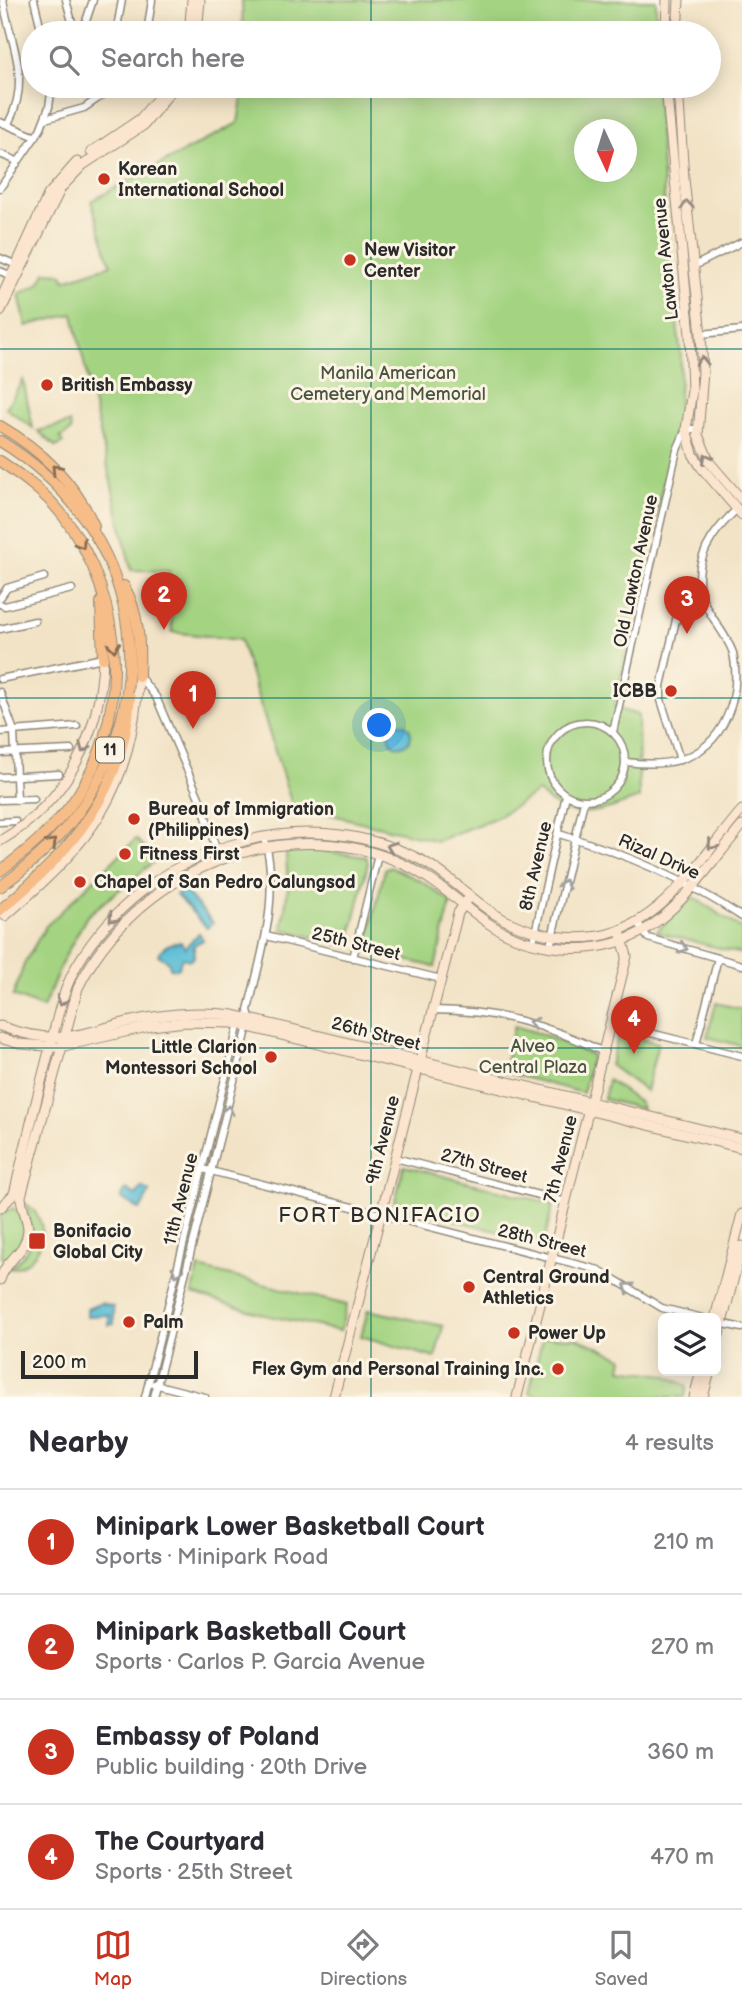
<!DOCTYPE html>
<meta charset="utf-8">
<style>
:root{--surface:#fff;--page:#f2f2f3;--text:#2b2b33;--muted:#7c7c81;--line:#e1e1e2;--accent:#c8321e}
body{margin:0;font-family:"Balsamiq Sans",sans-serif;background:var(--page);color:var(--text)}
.controls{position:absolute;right:21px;bottom:21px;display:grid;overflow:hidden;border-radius:10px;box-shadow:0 4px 18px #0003}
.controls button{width:63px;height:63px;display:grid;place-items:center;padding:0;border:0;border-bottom:2px solid var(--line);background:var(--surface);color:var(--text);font:35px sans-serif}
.compass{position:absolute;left:574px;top:119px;width:63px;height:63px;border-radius:50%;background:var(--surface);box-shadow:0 4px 18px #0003;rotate:176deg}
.scale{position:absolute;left:21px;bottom:18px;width:177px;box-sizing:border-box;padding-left:7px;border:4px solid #2b2b2b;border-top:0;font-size:19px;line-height:24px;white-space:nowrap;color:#2b2b2b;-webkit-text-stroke:5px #fcf5e5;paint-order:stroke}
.you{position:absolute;left:380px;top:726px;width:24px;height:24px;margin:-18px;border:5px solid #fff;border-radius:50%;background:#1a73e8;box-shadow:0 0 0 10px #1a73e833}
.badge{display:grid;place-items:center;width:46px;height:46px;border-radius:50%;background:var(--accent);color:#fff;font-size:23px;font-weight:700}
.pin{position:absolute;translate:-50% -58px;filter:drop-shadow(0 2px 4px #0008)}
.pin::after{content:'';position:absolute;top:37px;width:24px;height:21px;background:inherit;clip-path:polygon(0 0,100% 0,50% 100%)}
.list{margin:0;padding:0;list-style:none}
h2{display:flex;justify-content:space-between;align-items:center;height:91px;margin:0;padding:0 28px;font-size:30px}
h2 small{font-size:23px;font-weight:400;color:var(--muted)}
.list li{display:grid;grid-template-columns:46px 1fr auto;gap:21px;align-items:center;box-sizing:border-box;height:105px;padding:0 28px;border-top:2px solid var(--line)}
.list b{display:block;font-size:26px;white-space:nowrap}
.list p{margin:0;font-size:23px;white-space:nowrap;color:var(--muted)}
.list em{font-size:23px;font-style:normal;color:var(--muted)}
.icon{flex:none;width:38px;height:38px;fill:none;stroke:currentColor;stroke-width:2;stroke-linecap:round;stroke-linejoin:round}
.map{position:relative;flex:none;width:742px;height:1397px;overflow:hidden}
.search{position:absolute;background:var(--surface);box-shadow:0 4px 18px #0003;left:21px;right:21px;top:21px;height:77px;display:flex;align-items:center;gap:18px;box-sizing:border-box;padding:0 24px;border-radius:38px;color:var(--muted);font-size:26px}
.sheet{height:511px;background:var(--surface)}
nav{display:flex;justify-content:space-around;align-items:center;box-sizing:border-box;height:98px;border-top:2px solid var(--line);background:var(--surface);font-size:19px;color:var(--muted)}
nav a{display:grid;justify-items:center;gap:4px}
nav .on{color:var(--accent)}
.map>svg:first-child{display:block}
</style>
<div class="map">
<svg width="742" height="1397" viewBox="0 0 742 1397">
<rect width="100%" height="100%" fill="#fcf5e5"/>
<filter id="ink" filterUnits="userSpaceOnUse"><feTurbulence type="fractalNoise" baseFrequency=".0143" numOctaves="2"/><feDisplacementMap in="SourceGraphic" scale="14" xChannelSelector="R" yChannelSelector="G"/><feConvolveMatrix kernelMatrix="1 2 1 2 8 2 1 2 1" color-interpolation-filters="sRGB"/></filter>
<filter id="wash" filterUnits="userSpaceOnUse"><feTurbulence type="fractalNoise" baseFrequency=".00686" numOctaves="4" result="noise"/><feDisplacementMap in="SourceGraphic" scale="28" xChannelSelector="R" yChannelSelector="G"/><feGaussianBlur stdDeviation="1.57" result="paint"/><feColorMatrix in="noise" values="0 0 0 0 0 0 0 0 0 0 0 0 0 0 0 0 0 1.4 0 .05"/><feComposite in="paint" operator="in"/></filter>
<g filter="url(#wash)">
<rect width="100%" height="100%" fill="#f2e3c6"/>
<g fill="#a4d482" stroke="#688056" stroke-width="2" fill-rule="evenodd">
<path d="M 242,0 L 656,0 L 656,33 L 243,33 Z"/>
<path d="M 244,86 L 656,86 L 668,250 L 681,356 L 678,416 L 614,708 L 638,715 L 639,798 C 601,812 571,825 538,792 L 497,817 L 437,841 L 292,805 L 240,640 L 172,632 L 169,571 L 131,570 L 73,314 L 26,326 L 19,294 L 38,285 L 46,272 L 61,273 L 65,280 L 111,265 L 91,201 L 238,123 ZM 584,130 L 626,130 L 626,172 L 584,172 Z"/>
<path d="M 23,380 L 33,428 L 6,408 Z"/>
<path d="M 70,423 L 71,431 L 60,438 L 63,443 L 56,447 L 38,431 Z"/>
<path d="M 136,839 L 156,860 L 87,916 L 62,962 L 43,1008 L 13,996 L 25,962 L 46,926 Z"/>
<path d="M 311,849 L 366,857 L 368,863 L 348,946 L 282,929 L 288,887 L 286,854 L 289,850 Z"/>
<path d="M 391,867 L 423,882 L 451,902 L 435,967 L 365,950 L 385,869 Z"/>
<path d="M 693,897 L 742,929 L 742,954 L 656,932 Z"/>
<path d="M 716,1003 L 742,1009 L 742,1046 L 707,1037 Z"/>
<path d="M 514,1026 L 542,1034 L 592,1055 L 583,1093 L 504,1072 Z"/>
<path d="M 619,1034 L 658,1043 L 646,1091 L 610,1065 Z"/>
<path d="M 608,1080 L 640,1103 L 642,1109 L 604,1099 Z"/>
<path d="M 404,1166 L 553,1204 L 544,1243 L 394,1205 Z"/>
<path d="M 25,1203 C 56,1223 42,1267 6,1269 C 34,1255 35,1229 25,1203 Z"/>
<path d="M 14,1208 C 31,1222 24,1254 2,1259 L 0,1214 Z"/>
<path d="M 199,1268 L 347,1305 L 340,1331 L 265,1315 L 192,1294 Z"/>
<path d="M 368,1310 L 443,1326 L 435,1358 L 361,1336 Z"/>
<path d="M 543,1337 L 577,1338 L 623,1358 L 621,1369 L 666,1375 L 687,1386 L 685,1397 L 538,1397 L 529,1392 Z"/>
</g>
<g fill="#56bcd5" stroke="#407480" stroke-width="2">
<circle cx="400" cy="735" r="11"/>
<path d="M 183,889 L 213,923 L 207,928 L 176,895 Z"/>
<path d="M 199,933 L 203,940 L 194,945 L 194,957 L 190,960 L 182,958 L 178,969 L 170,968 L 169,962 L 158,955 C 165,944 169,944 181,942 L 185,948 Z"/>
<path d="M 141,1187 L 150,1192 L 140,1210 L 121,1198 L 126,1189 L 136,1195 Z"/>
<path d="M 101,1303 L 113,1307 L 114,1324 L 109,1325 L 109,1315 L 87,1316 L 87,1309 Z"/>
</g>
</g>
<g filter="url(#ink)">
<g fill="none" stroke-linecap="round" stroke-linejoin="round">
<g stroke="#8e8778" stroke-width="9">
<g id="street">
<path d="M 3,0 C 11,47 32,78 8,124"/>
<path d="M 34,0 L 42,33"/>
<path d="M 66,0 L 75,33"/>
<path d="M 82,33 L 93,0"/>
<path d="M 116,33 L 122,0"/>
<path d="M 147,33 L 152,0"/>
<path d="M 45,119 L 84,108 L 116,86"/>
<path d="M 0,122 L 36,137"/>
<path d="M 0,154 L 17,161"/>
<path d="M 0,188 L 40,130 L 49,107 L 52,86"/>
<path d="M 0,258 L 19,266"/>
<path d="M 694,266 L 742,242"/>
<path d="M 0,271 L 14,277"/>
<path d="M 701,334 L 742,330"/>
<path d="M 0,598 L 7,588 L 44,577"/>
<path d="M 0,604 L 5,606 L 72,589"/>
<path d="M 0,629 L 35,621"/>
<path d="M 139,676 L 156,697 L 203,807 L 216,849"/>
<path d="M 0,679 L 103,658"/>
<path d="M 0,692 L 14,731 L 17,800"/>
<circle cx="586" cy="761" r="39"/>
<path d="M 0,732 L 77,726"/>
<path d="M 613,732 L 677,450 L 686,429 L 698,429"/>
<path d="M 0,753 L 71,750"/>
<path d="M 680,760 L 661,700 L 661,686 L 678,611 L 702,597"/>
<path d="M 626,762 C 643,764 662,765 679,760 C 724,747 742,697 733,653 C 723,625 698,609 699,576 C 700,548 719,526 738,508"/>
<path d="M 0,777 L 59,774"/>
<path d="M 0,800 L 34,799"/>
<path d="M 0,822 L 15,821"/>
<path d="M 559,834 C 625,853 685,879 742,917"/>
<path d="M 637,922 L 648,938 L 742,965"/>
<path d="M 266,936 L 441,979"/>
<path d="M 533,942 L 566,795"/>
<path d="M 550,946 L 584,801"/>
<path d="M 353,958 L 378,855"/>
<path d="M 433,1010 C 495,1010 548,1025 604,1052"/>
<path d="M 611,1023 L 742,1056"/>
<path d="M 696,1044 L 718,958"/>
<path d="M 395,1158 L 566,1202"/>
<path d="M 203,1169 L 599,1270 L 662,1308 L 703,1318"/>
<path d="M 720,1323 L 742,1328"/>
<path d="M 154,1384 L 205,1397"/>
<path d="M 145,1397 L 239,1023"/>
<path d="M 154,1397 L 250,1018 L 248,1010 C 262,952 281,895 264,836"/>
</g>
</g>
<g stroke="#8e8778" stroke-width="11">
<g id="secondary">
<path d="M 189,33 L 192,0"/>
<path d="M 197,33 L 200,0"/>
<path d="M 666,33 L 667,0"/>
<path d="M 677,33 L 679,0"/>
<path d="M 666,86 L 690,335 L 692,391 L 686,429 L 693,454 L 701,467 L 742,515"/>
<path d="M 678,86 L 684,179 L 701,334 L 703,372 L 698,435 L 710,463 L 742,500"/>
<path d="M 91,152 L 140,119 L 168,86"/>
<path d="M 0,301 L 48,195 L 77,162"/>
<path d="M 0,312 L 61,188 L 83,165 L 144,125 L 175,86"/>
<path d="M 0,841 C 67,802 101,734 103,658"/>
<path d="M 5,916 C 92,841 130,795 139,676"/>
<path d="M 0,1026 C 70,1052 90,1026 153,1017 C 179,1013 209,1012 234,1015 L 742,1139"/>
<path d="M 0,1038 L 20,1044 L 60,1047 L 151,1026 L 186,1022 L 232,1023 L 742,1148"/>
<path d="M 0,1208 L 14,1194 C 25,1147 36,1101 48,1055 C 56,1025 61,993 77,965 C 146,849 299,797 421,860 C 448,874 467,896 493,913 C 522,932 564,942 599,936 C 665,924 701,857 742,810"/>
<path d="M 0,1280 C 5,1260 27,1252 28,1230 C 28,1218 21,1208 21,1196 L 78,988 C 134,873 280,809 401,863 C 434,878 458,902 488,923 C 523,947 574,955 615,943 C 672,927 706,868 742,826"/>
<path d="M 715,1318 L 742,1214"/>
<path d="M 716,1346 L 742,1246"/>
<path d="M 334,1397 L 458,913 L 468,899"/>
<path d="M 517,1397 L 627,956 L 621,935"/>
<path d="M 694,1397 L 701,1371"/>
<path d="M 703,1397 L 710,1371"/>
</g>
</g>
<g stroke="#8e8778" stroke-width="12">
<g id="primary">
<path d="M 0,426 C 41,450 75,482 94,526"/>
<path d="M 0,441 C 130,520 168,671 86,801 C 64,836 33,863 0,887"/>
<path d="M 0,461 C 23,477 47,494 64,517 C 126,600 133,721 70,806 C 51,831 26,852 0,871"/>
<path d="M 124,586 C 140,614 140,645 139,676"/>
<path d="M 101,602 L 103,658"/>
<path d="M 0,910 C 69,854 125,790 130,697"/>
</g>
</g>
<use href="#street" stroke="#fff" stroke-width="6"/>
<use href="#secondary" stroke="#fce5cf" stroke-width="9"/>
<use href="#primary" stroke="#f7bd88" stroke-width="10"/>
</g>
<defs><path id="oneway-chevron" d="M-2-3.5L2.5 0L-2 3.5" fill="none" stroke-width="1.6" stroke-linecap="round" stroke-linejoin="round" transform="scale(1.75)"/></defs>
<g stroke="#94887d">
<use href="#oneway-chevron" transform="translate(687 205) rotate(-96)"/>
<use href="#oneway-chevron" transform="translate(702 361) rotate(-92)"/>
<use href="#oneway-chevron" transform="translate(707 458) rotate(-119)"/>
<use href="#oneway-chevron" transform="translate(84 748) rotate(114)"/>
<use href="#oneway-chevron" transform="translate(712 845) rotate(130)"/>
<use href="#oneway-chevron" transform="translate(391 847) rotate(-160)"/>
<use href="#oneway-chevron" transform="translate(113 918) rotate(133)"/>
<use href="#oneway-chevron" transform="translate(62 1001) rotate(108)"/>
</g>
<g stroke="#876d55">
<use href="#oneway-chevron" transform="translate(56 469) rotate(-134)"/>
<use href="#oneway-chevron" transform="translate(81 544) rotate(58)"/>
<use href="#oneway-chevron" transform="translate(114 647) rotate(83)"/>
<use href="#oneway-chevron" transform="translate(52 843) rotate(-47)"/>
</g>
<g stroke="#a0a0a0">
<use href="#oneway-chevron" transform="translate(564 884) rotate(-77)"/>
<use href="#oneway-chevron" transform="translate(683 948) rotate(16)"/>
<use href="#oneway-chevron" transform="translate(533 1023) rotate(-164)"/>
<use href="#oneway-chevron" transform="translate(228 1110) rotate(-76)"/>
<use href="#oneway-chevron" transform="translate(177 1272) rotate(104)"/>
<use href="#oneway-chevron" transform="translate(628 1287) rotate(-146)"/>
</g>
</g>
<path fill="none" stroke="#0f766e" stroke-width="2" stroke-opacity="0.55" d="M 371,0 L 371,33M 371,86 L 371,1397M 0,349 L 742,349M 0,698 L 742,698M 0,1048 L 742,1048"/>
<g fill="#c8321e" stroke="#fcf5e5" stroke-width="2.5">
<circle cx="104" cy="179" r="7"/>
<circle cx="350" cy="260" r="7"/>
<circle cx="47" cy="385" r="7"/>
<circle cx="671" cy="691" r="7"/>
<circle cx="134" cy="819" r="7"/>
<circle cx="125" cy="854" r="7"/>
<circle cx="80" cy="882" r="7"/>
<circle cx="271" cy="1057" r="7"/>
<rect x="28" y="1232" width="18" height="18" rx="3.5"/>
<circle cx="469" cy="1287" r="7"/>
<circle cx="129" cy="1322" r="7"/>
<circle cx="514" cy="1333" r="7"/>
<circle cx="558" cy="1369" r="7"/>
</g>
<g text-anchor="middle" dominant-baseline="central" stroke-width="6" stroke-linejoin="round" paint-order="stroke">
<rect fill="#fcf5e5" stroke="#6a6863" stroke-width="2" x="96" y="737.5" width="28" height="25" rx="5"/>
<g font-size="16" font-weight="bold" fill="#2b2b2b">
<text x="110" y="750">11</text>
</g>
<g font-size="18" font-weight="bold" fill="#2b2b2b" stroke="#fcf5e5" text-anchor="start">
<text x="118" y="169">Korean<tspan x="118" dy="21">International School</tspan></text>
<text x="364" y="250">New Visitor<tspan x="364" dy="21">Center</tspan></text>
<text x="61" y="385">British Embassy</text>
<text x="657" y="691" text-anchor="end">ICBB</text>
<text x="148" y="809">Bureau of Immigration<tspan x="148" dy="21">(Philippines)</tspan></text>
<text x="139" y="854">Fitness First</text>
<text x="94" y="882">Chapel of San Pedro Calungsod</text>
<text x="257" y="1047" text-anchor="end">Little Clarion<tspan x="257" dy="21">Montessori School</tspan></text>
<text x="53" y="1231">Bonifacio<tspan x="53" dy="21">Global City</tspan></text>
<text x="483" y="1277">Central Ground<tspan x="483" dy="21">Athletics</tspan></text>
<text x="143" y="1322">Palm</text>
<text x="528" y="1333">Power Up</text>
<text x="544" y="1369" text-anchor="end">Flex Gym and Personal Training Inc.</text>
</g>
<g font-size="18" fill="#2b2b2b" stroke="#fcf5e5">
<text transform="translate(666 259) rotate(-96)">Lawton Avenue</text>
<text transform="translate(636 571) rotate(-78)">Old Lawton Avenue</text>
<text transform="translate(659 857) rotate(24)">Rizal Drive</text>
<text transform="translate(536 866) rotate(-77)">8th Avenue</text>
<text transform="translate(356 944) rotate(14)">25th Street</text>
<text transform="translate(376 1034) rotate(14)">26th Street</text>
<text transform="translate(383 1140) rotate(-76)">9th Avenue</text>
<text transform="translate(561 1159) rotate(-76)">7th Avenue</text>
<text transform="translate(484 1166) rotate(15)">27th Street</text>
<text transform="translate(181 1199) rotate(-76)">11th Avenue</text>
<text transform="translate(542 1241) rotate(14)">28th Street</text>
</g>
<g font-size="18" fill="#495541" stroke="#fcf5e5">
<text x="388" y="373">Manila American<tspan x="388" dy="21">Cemetery and Memorial</tspan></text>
<text x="533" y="1046">Alveo<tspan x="533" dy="21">Central Plaza</tspan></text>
</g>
<g font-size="21" letter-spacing="2" fill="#2b2b2b" stroke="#fcf5e5">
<text x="380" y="1215">FORT BONIFACIO</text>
</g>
</g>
</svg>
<div class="controls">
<button><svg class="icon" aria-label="layers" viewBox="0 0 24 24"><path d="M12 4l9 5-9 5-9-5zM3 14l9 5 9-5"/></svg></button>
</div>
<svg class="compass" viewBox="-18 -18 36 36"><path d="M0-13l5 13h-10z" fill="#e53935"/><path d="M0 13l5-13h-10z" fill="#7c7c81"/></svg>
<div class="scale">200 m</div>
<div class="you"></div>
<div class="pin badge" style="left:193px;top:729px">1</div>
<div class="pin badge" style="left:164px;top:630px">2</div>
<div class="pin badge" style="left:687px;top:634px">3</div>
<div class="pin badge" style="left:634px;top:1054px">4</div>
<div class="search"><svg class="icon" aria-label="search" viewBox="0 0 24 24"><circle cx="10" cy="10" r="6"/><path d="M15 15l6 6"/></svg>Search here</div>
</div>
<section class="sheet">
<h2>Nearby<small>4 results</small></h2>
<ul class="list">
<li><span class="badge">1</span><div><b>Minipark Lower Basketball Court</b><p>Sports · Minipark Road</p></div><em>210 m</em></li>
<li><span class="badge">2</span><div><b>Minipark Basketball Court</b><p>Sports · Carlos P. Garcia Avenue</p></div><em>270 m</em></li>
<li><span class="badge">3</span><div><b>Embassy of Poland</b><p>Public building · 20th Drive</p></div><em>360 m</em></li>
<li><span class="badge">4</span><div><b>The Courtyard</b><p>Sports · 25th Street</p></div><em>470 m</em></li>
</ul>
</section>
<nav>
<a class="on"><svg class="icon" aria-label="map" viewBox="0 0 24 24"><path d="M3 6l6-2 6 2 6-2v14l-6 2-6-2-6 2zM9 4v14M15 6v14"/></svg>Map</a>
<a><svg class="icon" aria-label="directions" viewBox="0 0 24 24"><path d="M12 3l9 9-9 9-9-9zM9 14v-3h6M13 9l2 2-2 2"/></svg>Directions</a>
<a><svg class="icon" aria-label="saved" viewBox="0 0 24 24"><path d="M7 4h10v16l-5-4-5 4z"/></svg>Saved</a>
</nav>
